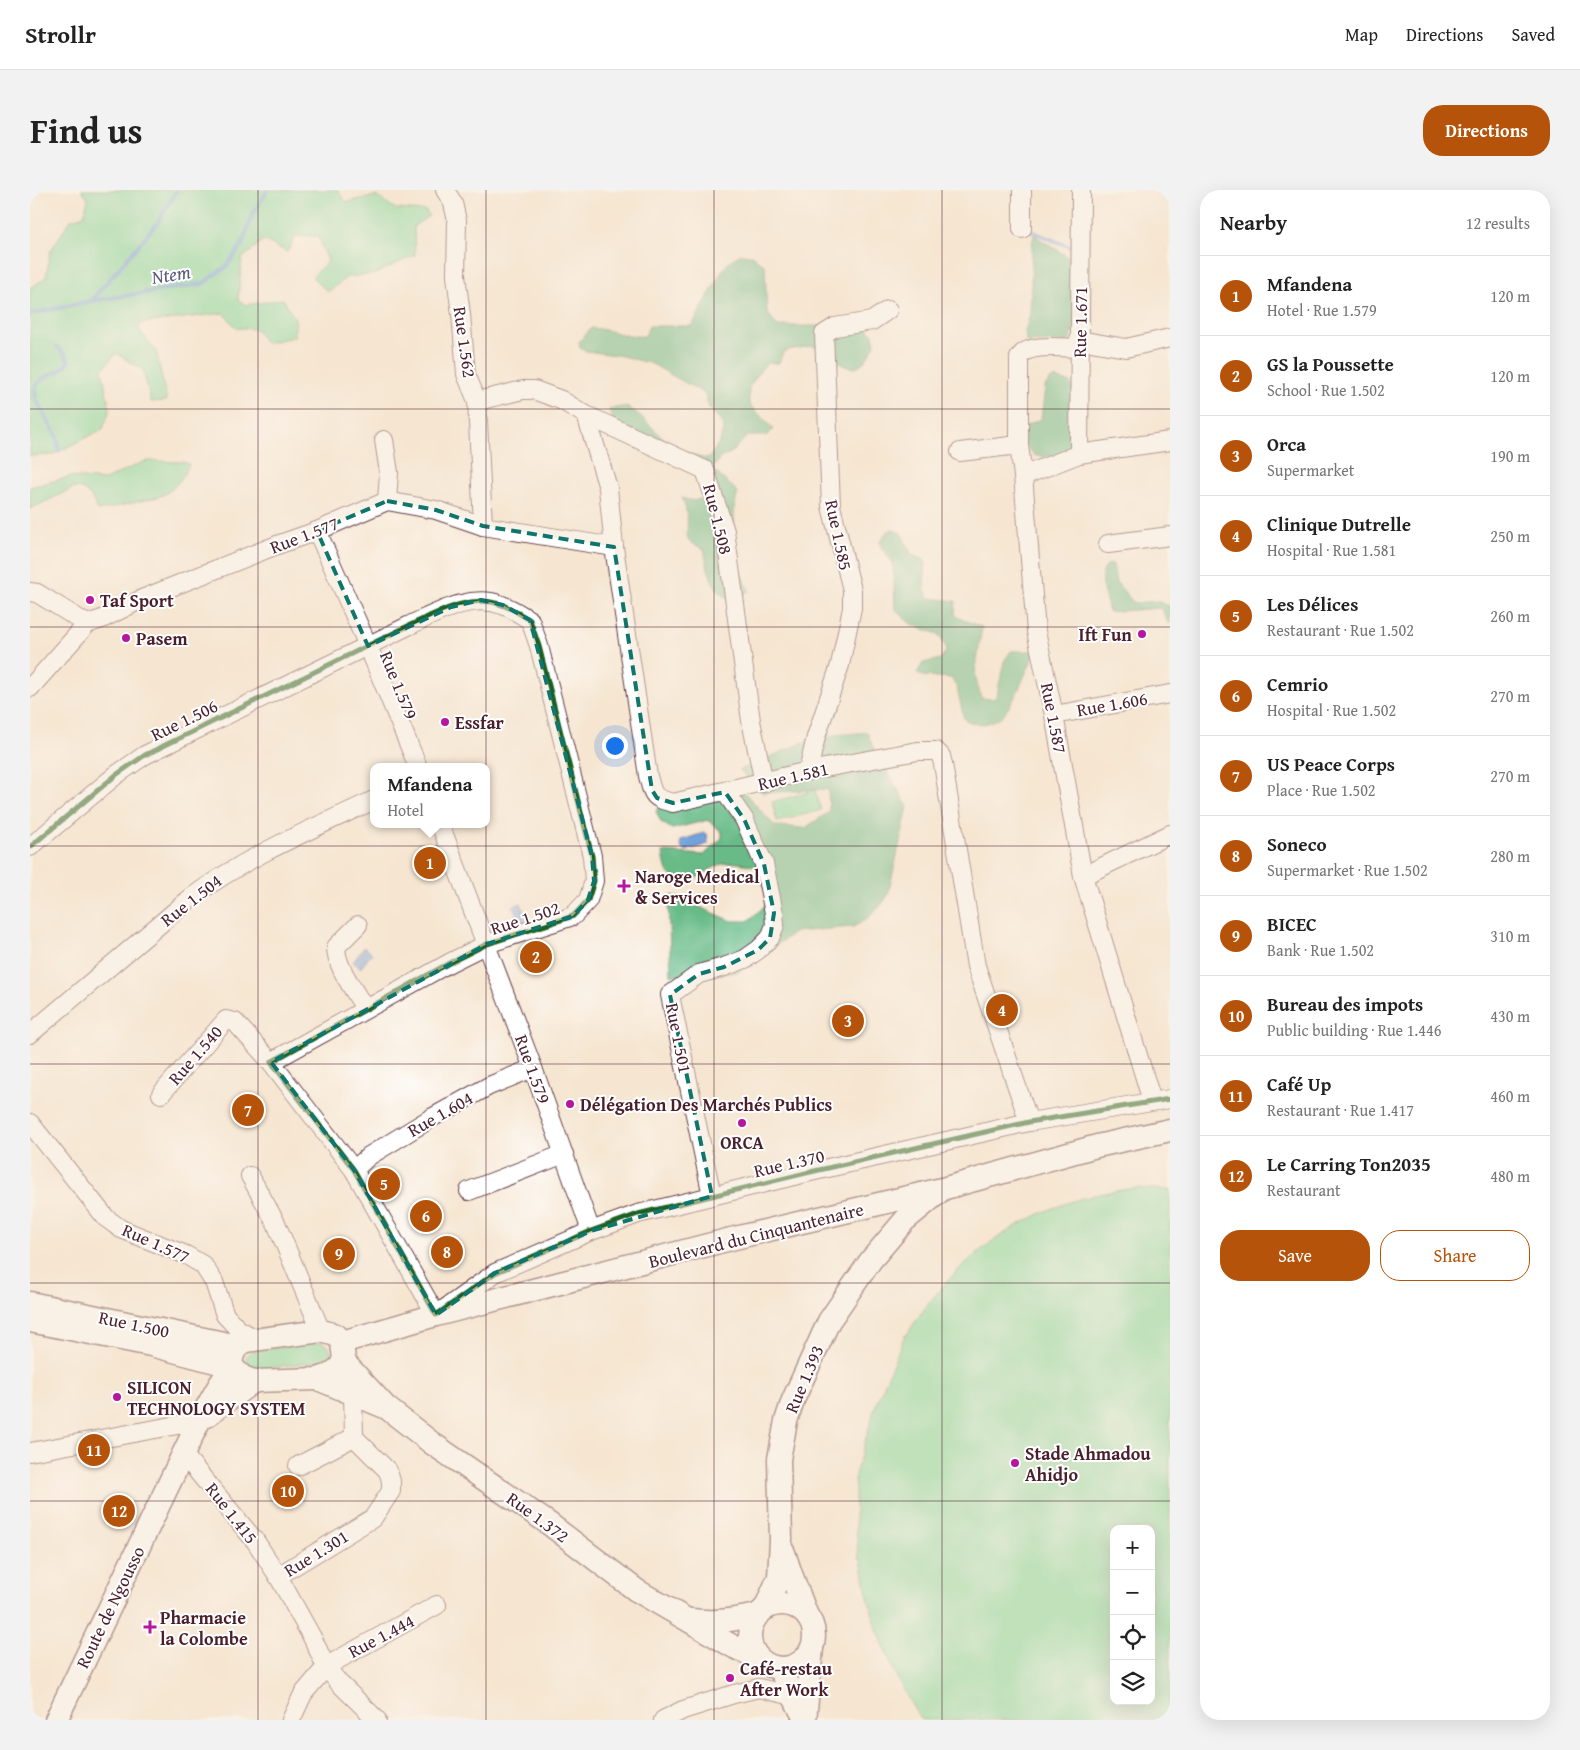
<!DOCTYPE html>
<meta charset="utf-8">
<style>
:root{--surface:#fff;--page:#f2f2f2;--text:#222;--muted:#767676;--line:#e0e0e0;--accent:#b45309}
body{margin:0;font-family:"Gentium Book Plus",serif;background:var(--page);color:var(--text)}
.controls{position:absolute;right:15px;bottom:15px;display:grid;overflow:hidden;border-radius:10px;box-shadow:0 5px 20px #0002}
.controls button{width:45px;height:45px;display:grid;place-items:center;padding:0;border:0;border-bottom:1px solid var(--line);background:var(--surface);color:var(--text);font:25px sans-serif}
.you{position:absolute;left:584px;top:555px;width:18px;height:18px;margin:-12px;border:4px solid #fff;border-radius:50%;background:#1a73e8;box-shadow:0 0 0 8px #1a73e833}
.badge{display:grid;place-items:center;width:32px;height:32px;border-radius:50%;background:var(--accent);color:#fff;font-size:16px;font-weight:700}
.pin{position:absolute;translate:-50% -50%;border:2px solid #fff;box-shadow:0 1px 5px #0006}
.popup{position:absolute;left:340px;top:573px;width:120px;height:65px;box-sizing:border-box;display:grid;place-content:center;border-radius:10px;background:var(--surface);filter:drop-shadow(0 1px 4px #0005);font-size:16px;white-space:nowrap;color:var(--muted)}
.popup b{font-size:19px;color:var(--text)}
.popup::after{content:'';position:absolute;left:50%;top:100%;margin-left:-10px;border:10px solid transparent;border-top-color:var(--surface)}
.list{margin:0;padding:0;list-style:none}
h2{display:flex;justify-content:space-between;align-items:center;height:65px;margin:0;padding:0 20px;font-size:21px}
h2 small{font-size:16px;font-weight:400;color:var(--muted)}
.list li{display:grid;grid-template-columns:32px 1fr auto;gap:15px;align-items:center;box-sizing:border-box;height:80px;padding:0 20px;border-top:1px solid var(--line)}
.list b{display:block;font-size:19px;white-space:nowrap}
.list p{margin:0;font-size:16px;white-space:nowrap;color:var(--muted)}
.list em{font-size:16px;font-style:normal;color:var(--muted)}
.actions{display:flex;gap:10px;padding:15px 20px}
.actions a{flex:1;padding:11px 0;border:1px solid var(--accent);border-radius:20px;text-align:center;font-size:18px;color:var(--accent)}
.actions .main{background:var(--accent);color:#fff}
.icon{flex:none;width:28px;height:28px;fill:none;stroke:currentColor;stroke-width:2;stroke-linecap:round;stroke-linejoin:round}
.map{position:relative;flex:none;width:1140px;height:1530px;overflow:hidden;border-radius:20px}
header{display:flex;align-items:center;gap:30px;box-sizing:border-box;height:70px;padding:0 25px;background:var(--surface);border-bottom:1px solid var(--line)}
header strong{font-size:24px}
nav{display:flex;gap:28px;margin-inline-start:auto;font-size:18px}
.intro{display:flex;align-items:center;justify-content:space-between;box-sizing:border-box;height:120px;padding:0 30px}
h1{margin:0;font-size:35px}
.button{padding:12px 22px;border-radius:20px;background:var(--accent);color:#fff;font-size:18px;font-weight:700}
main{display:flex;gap:30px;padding:0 30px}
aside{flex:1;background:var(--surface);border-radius:20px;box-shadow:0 5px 20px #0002}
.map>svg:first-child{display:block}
</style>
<header>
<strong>Strollr</strong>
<nav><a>Map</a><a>Directions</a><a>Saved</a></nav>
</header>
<div class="intro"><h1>Find us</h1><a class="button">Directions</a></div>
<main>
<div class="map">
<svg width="1140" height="1530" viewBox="0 0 1140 1530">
<rect width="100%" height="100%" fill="#fff"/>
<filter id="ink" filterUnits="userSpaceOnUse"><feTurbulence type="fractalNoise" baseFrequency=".02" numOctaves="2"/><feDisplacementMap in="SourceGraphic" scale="10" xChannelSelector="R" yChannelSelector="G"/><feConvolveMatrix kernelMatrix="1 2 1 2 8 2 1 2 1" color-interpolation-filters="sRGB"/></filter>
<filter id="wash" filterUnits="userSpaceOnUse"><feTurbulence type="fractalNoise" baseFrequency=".0096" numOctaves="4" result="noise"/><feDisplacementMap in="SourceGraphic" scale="20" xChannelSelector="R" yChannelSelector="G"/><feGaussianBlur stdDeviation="1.12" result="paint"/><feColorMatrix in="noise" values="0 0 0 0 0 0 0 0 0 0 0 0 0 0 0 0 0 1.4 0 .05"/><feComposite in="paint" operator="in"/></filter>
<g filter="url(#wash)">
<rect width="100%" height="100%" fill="#f6e6d1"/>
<g fill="#81dba1" stroke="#667d66" fill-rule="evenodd">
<path d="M 51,0 L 308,0 L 316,12 L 346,6 L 366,19 L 396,21 L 399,26 L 384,36 L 385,65 L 345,84 L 317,87 L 298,102 L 282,87 L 298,71 L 288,46 L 266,46 L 257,62 L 233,50 L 212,69 L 208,110 L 216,115 L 253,109 L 266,130 L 264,147 L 235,153 L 226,139 L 206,138 L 194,123 L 114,133 L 109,135 L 110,141 L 126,161 L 137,211 L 121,212 L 113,180 L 86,163 L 72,180 L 80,219 L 73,239 L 22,265 L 0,266 L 0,97 L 2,97 L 16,87 L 20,62 L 40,30 L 54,25 L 58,9 Z"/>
<path d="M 119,271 L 154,272 L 159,274 C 153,289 143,302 128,307 L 68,321 C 63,309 58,298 44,298 L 0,319 L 0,297 L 40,287 L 75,290 L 113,272 Z"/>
<path d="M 785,600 L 791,620 L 747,632 L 742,612 Z"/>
<path d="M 1107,998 L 1140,1000 L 1140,1530 L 891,1530 C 872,1501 859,1473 848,1440 L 847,1440 L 837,1404 L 831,1369 L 829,1369 L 825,1328 L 825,1285 L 846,1214 L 875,1145 L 876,1146 C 928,1061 1007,1008 1107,998 ZM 1084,1339 L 1121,1339 L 1121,1511 L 1084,1511 Z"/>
<path d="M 292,1152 L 299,1157 L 301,1163 L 296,1170 L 287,1172 L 227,1179 C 219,1176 216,1174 216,1166 L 222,1161 Z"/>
</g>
<g fill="#68bb87" stroke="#596d59">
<path d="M 1004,44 C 1015,55 1032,60 1041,71 C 1042,89 1049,139 1039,151 L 996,152 L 995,141 L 1000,124 L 1002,54 Z"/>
<path d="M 711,64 L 722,65 L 735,76 L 737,122 L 747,136 L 835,136 L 843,144 L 845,155 L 835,171 L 826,178 L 814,176 L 794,159 L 782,156 L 758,160 L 753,163 L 749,173 L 738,173 L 733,177 L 719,197 L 719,214 L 744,239 L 736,246 L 717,246 L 701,263 L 690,268 L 682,279 L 708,302 L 704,319 L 705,370 L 719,401 L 702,411 C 681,400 678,381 674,359 C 651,349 659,349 657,328 C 657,321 654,314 652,308 L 664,311 L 672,308 L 674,303 L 674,284 L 588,245 L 579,219 C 585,218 593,216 598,218 C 610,223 618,234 628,243 C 637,252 667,271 679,268 L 689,253 L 694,238 L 692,232 L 679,218 L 675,204 L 622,174 L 592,166 L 556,161 L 550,158 L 549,152 L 561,138 C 581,139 595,148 615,146 L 619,136 L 662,136 L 693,79 L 701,70 Z"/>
<path d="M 1024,188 L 1039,192 L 1044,198 L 1045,221 L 1040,239 L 1039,261 L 1031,267 L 1005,266 L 994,254 L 995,236 L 1011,229 L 1015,197 L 1020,190 Z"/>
<path d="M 862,339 L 871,343 L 882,365 L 893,369 L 896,374 L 894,398 L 899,408 L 926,411 L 925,424 L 929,428 L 952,437 L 945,485 L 951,508 L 963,509 L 967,505 L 974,471 L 981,461 L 1004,461 L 1004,466 C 995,483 987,506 977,520 C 967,534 948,538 934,529 L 927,498 L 921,488 L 892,486 L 887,483 L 893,473 L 911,469 L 917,459 L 908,444 L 882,435 L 865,419 L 863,373 L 851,357 L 850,352 L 857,342 Z"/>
<path d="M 1083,374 L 1086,392 L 1104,413 L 1126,411 L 1140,416 L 1140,434 L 1138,433 L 1131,418 L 1079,422 C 1076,408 1066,387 1077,375 Z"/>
<path d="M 837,542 L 843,557 L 878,617 L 858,705 C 852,717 836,731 823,737 L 765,742 L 708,782 L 684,785 L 641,785 L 638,709 L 642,705 L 702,731 L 718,731 L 739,712 L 728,677 C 692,668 692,673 661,691 C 637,687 637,687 633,662 L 674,665 L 692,648 L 692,642 L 678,630 L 642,639 L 631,632 L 626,621 L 629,617 L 714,602 L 745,636 L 775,638 L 799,622 L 798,599 L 732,603 L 710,580 L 786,547 Z"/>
</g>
<g fill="#72a3dc" stroke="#5e6184">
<path d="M 674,643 L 677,644 L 678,654 L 656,661 L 652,659 L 650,653 L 652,650 Z"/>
<path d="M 491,713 L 497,730 L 489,733 L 483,716 Z"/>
<path d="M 334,757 L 342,763 L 331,778 L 323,772 Z"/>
</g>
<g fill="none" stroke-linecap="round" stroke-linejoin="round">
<g stroke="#72a3dc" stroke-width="4">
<path d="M 996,39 L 1045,59"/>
<path d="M 61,111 L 128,32 L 147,0"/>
<path d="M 0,124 L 61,111 L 172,94 L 196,77 L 212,55 L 222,25 L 238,0"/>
<path d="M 26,157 C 32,161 39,166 38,173 L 29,181 L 15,187 L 7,194 L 5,199 L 6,209 L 27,247 L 29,261"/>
</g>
</g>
</g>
<g filter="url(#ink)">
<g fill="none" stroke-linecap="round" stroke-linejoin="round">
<g stroke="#643d44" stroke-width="20">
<g id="minor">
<path d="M 415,0 L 423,13 L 427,31 L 426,86 L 431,124 L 436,184 L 447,211 L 453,336"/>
<path d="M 992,0 L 992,39"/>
<path d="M 1049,150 L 1096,158 L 1140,148"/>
<path d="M 447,211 L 493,200 L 504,200 L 531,210 L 556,225 L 675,280 L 695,341 L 721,531 L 734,593"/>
<path d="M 556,225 L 578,298 L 584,357 L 618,586 C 623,606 623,608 643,613 L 778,581 L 888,561 L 906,561 L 911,566 L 913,574 L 946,776 L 999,932"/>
<path d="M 354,250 L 359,283 L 357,311"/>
<path d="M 930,262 L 989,255"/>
<path d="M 1049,264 L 1051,0"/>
<path d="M 993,286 L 989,255 L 989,168 C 997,152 1033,158 1049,158"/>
<path d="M 287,341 L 338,456 L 388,577"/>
<path d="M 1078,354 L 1140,346"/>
<path d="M 0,402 L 7,403 L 57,434"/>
<path d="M 0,498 L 57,434 L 72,429 L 114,408 L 247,355 L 287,341 L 357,311 L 406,320 L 453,336 L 584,357"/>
<path d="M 1024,525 L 1140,504"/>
<path d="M 778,581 L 786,547 L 810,475 L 822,418 L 822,400 L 801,316 L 794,144 L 805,137 L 842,131 L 858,120"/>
<path d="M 410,634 L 503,878 L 561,1041"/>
<path d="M 0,657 L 86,585 L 115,565 L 378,436 C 407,423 440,403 472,415 C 482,418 491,425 500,430 L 509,456 L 562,666 L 564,691 L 558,710 L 543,726 L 457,754 L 421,772 L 241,872 L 324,980 L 406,1125 L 465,1083 L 561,1041 L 608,1024 L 776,983 L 999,932 L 1140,909"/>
<path d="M 1053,686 L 1140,644"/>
<path d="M 328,735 L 306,757 C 306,777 325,801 335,819"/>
<path d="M 0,844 L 162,707 C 217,666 282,639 344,610"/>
<path d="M 131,904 L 196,830 L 205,832 L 241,872"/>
<path d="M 1122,911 L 1053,686 L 1024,525 L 1006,441 L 993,286 L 1049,264 L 1140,251"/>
<path d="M 0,933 L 76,1028 L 91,1039 L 156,1065 L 173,1075 L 184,1092 L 195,1125 L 208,1139 L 226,1149"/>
<path d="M 324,980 L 339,966 L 403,927 L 459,896 L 503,878"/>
<path d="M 220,986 L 246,1033 L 291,1141"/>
<path d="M 439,1001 L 534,964"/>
<path d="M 682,1006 L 640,805 L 669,784 L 694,777 L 715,769 L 728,760 L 740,748 L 745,735 L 744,723 L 734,674 L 714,629 L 695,602"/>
<path d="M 0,1262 L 169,1231"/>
<path d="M 153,1264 L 226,1352 L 248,1386"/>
<path d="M 268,1276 L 324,1247"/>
<path d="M 261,1530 L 273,1504 L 296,1477 L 283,1449 L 248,1386 L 343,1328 L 361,1301 L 361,1291 L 358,1281 L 324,1247 L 323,1204"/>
<path d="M 347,1530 L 309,1493 L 296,1477 L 311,1468 L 407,1415"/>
<path d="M 633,1530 L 653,1520 L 704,1504 L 729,1498 L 763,1506"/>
</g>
</g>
<g stroke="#643d44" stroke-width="25">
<g id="major">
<path d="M 0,1113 L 208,1156"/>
<path d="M 0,1131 L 121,1155 L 201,1176"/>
<path d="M 291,1141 L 306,1145 L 312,1152 L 314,1170 L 309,1178 L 299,1185 L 288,1189 L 224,1191 L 213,1187 L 201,1176 C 202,1163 205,1157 216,1151 Z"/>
<path d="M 312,1152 L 406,1125 L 705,1048 L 912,999 L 1067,956 L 1140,940"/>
<path d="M 313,1171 L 353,1214"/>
<path d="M 288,1189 L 357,1218 L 403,1254 L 518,1333 L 606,1400 L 704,1457 L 728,1468"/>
<path d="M 176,1226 L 224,1191"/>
<path d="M 754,1363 L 761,1384 L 777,1426"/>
<circle cx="752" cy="1446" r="32"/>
<path d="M 735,1419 L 749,1387 L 751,1350 L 749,1269 L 756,1231 L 763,1210 L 799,1131 L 841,1070 L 875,1030 L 909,1002"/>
<path d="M 661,1430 C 686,1433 703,1430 727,1425"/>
<path d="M 749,1478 L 775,1529"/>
<path d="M 26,1530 L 169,1231 L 190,1194 L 202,1177"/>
<path d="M 775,1530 L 782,1458"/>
</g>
</g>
<use href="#minor" stroke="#fff" stroke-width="18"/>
<use href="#major" stroke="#fff" stroke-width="22"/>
<g stroke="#fff" stroke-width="8">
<path id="cycleway" d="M 0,657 L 86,585 L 115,565 L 378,436 C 407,423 440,403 472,415 C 482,418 491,425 500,430 L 509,456 L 562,666 L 564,691 L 558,710 L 543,726 L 457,754 L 421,772 L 241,872 L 324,980 L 406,1125 L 465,1083 L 561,1041 L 608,1024 L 776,983 L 999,932 L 1140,909"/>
</g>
<use href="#cycleway" stroke="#1b5e20" stroke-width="5"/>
</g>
</g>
<path d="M0 0H1140V1530H0ZM 357,311 L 406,320 L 453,336 L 584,357 L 622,600 L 627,608 L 643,613 L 695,602 L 714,629 L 734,674 L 744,723 L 740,748 L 728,760 L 694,777 L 669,784 L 640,805 L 682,1006 L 561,1041 L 465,1083 L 406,1125 L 324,980 L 241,872 L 457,754 L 543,726 L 558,710 L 564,691 L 562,666 L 500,430 L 473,415 L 451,410 L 421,417 L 338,456 L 287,341 Z" fill="#f6e6d1" fill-opacity=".55" fill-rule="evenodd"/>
<path fill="none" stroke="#0f766e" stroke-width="4" stroke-dasharray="10 6" stroke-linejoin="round" d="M 357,311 L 406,320 L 453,336 L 584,357 L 622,600 L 627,608 L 643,613 L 695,602 L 714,629 L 734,674 L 744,723 L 740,748 L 728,760 L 694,777 L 669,784 L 640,805 L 682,1006 L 561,1041 L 465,1083 L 406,1125 L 324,980 L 241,872 L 457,754 L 543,726 L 558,710 L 564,691 L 562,666 L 500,430 L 473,415 L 451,410 L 421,417 L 338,456 L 287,341 Z"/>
<path fill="none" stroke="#4a1f2b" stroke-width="1" stroke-opacity="0.55" d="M 228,0 L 228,1530M 456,0 L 456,1530M 684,0 L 684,1530M 912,0 L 912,1530M 0,219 L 1140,219M 0,437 L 1140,437M 0,656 L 1140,656M 0,874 L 1140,874M 0,1093 L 1140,1093M 0,1311 L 1140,1311"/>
<g fill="#b5179e" stroke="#fff" stroke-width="2">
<circle cx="60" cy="410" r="5"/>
<circle cx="1112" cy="444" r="5"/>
<circle cx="96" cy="448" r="5"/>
<circle cx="415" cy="532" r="5"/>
<path d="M591.5 688.5h5v5h5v5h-5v5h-5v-5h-5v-5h5z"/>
<circle cx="540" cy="914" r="5"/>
<circle cx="712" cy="933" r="5"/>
<circle cx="87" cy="1207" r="5"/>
<circle cx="985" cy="1273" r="5"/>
<path d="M117.5 1429.5h5v5h5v5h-5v5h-5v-5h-5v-5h5z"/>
<circle cx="700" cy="1488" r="5"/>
</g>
<g text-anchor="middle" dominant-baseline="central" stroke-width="4" stroke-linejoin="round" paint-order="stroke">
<g font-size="18" fill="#4a1f2b" stroke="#fff">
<text transform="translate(1050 132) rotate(-89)">Rue 1.671</text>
<text transform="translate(435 152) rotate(82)">Rue 1.562</text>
<text transform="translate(688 329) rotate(76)">Rue 1.508</text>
<text transform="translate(274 345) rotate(-21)">Rue 1.577</text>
<text transform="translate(809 345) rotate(78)">Rue 1.585</text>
<text transform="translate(369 495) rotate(68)">Rue 1.579</text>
<text transform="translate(1082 514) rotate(-10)">Rue 1.606</text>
<text transform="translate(1024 528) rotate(79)">Rue 1.587</text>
<text transform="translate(154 530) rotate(-26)">Rue 1.506</text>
<text transform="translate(763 586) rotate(-13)">Rue 1.581</text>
<text transform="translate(161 710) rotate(-38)">Rue 1.504</text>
<text transform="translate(495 728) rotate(-18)">Rue 1.502</text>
<text transform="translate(649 848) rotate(79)">Rue 1.501</text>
<text transform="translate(165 865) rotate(-49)">Rue 1.540</text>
<text transform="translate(503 879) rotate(70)">Rue 1.579</text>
<text transform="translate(410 924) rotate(-30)">Rue 1.604</text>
<text transform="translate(759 973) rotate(-13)">Rue 1.370</text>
<text transform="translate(726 1045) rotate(-14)">Boulevard du Cinquantenaire</text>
<text transform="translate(126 1053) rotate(24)">Rue 1.577</text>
<text transform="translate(104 1134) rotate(12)">Rue 1.500</text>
<text transform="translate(774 1189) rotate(-67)">Rue 1.393</text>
<text transform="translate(202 1323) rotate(52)">Rue 1.415</text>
<text transform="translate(508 1327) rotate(36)">Rue 1.372</text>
<text transform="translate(286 1363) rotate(-32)">Rue 1.301</text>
<text transform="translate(80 1417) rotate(-64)">Route de Ngousso</text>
<text transform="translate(351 1446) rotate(-28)">Rue 1.444</text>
</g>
<g font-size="18" font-weight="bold" fill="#4a1f2b" stroke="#fff" text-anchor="start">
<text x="70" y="410">Taf Sport</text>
<text x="1102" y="444" text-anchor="end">Ift Fun</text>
<text x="106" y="448">Pasem</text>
<text x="425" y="532">Essfar</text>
<text x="605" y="686">Naroge Medical<tspan x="605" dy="21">&amp; Services</tspan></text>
<text x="550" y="914">Délégation Des Marchés Publics</text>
<text x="712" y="952" text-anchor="middle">ORCA</text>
<text x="97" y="1197">SILICON<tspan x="97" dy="21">TECHNOLOGY SYSTEM</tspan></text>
<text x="995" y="1263">Stade Ahmadou<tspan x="995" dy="21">Ahidjo</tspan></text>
<text x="130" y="1427">Pharmacie<tspan x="130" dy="21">la Colombe</tspan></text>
<text x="710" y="1478">Café-restau<tspan x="710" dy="21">After Work</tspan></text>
</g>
<g font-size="19" font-style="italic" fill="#5c5a7b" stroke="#fff">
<text transform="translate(141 84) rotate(-9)">Ntem</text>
</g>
</g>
</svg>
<div class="controls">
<button>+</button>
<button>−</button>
<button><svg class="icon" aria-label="locate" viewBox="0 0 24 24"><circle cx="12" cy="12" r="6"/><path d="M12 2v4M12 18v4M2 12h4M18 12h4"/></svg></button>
<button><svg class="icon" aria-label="layers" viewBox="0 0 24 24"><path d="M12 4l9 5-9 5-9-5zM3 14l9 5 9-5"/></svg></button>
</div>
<div class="you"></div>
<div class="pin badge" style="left:400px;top:673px">1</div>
<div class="popup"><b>Mfandena</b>Hotel</div>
<div class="pin badge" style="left:506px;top:767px">2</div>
<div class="pin badge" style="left:818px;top:831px">3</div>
<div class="pin badge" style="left:972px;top:820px">4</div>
<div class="pin badge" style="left:354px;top:994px">5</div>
<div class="pin badge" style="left:396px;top:1026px">6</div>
<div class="pin badge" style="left:218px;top:920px">7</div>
<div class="pin badge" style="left:417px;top:1062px">8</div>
<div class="pin badge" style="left:309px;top:1064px">9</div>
<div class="pin badge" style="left:258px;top:1301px">10</div>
<div class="pin badge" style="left:64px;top:1260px">11</div>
<div class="pin badge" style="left:89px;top:1321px">12</div>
</div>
<aside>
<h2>Nearby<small>12 results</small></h2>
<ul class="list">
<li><span class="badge">1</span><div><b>Mfandena</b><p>Hotel · Rue 1.579</p></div><em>120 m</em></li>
<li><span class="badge">2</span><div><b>GS la Poussette</b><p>School · Rue 1.502</p></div><em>120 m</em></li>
<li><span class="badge">3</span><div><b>Orca</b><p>Supermarket</p></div><em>190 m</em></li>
<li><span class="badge">4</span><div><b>Clinique Dutrelle</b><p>Hospital · Rue 1.581</p></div><em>250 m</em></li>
<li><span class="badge">5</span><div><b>Les Délices</b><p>Restaurant · Rue 1.502</p></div><em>260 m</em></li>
<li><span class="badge">6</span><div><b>Cemrio</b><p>Hospital · Rue 1.502</p></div><em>270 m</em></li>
<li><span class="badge">7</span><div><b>US Peace Corps</b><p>Place · Rue 1.502</p></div><em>270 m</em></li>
<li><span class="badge">8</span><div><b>Soneco</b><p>Supermarket · Rue 1.502</p></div><em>280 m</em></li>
<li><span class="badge">9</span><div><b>BICEC</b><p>Bank · Rue 1.502</p></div><em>310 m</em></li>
<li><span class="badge">10</span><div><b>Bureau des impots</b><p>Public building · Rue 1.446</p></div><em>430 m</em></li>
<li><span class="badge">11</span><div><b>Café Up</b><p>Restaurant · Rue 1.417</p></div><em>460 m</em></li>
<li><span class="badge">12</span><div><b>Le Carring Ton2035</b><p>Restaurant</p></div><em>480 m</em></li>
</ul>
<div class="actions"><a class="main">Save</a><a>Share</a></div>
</aside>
</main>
